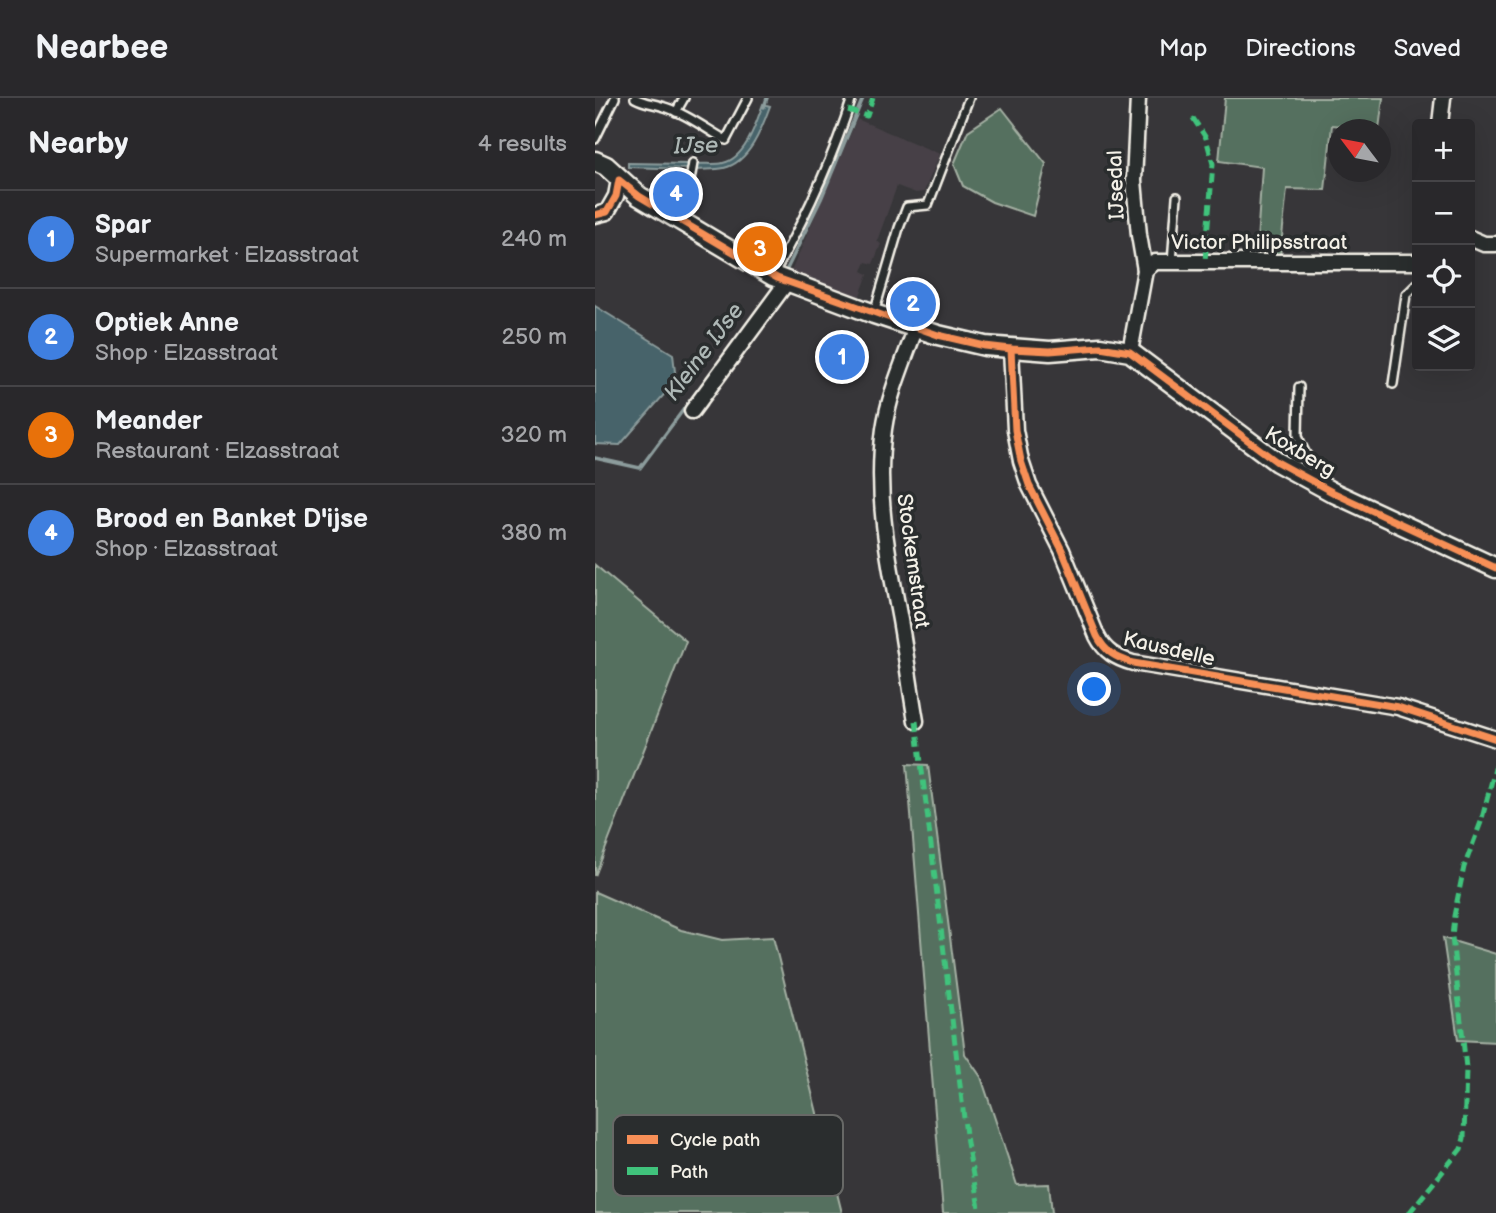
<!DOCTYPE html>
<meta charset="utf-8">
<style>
:root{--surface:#29282b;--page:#353437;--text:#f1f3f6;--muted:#a5a6a9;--line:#454447;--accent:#8c9099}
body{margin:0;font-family:"Balsamiq Sans",sans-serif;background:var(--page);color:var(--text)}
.controls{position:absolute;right:21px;top:21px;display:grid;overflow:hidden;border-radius:7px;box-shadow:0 7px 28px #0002}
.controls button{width:63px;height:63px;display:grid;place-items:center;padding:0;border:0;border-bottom:2px solid var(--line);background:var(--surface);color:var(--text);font:35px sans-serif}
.compass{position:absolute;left:733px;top:21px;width:63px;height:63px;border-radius:50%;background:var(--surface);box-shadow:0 7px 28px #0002;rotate:302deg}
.you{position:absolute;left:500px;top:592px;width:24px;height:24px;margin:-18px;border:5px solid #fff;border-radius:50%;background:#1a73e8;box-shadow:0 0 0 10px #1a73e833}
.badge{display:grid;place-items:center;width:46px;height:46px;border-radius:50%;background:var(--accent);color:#fff;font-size:23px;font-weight:700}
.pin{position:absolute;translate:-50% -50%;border:4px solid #fff;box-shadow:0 2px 7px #0006}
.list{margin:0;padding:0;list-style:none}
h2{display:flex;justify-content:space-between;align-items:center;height:91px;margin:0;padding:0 28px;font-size:30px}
h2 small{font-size:23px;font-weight:400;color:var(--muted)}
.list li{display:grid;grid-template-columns:46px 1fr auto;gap:21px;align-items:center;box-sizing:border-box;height:98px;padding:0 28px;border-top:2px solid var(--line)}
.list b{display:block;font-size:26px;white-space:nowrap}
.list p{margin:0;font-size:23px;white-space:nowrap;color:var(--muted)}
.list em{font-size:23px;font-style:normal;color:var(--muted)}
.icon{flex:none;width:38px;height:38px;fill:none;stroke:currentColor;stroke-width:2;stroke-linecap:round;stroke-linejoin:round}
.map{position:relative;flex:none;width:901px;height:1115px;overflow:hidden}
header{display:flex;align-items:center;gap:42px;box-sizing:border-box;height:98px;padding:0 35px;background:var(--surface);border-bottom:2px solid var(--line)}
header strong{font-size:33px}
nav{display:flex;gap:38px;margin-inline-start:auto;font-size:24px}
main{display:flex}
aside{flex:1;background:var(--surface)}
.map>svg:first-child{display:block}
</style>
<header>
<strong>Nearbee</strong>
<nav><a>Map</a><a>Directions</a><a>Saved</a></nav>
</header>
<main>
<aside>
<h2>Nearby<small>4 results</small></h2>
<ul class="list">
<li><span class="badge" style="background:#3f7fe0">1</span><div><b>Spar</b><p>Supermarket · Elzasstraat</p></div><em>240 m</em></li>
<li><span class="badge" style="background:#3f7fe0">2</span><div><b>Optiek Anne</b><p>Shop · Elzasstraat</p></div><em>250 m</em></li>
<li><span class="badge" style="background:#e8710a">3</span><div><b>Meander</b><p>Restaurant · Elzasstraat</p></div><em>320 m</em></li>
<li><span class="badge" style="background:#3f7fe0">4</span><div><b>Brood en Banket D'ijse</b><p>Shop · Elzasstraat</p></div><em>380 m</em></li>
</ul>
</aside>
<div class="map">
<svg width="901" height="1115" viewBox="0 0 901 1115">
<rect width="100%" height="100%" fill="#373639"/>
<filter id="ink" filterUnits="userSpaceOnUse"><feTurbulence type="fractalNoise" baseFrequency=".0143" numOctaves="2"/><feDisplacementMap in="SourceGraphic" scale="14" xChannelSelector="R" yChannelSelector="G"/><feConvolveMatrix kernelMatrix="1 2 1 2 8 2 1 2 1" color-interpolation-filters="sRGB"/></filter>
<g filter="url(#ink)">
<path fill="#464046" d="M 262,21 L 345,56 L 329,94 L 321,95 L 302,88 L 282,143 L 286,146 L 278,166 L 271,164 L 267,173 L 273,176 L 264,200 L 195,176 Z"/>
<g fill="#556f5e" stroke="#a4b0a3" stroke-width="2">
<path d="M 630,0 L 788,0 L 784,31 L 737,27 L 730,92 L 692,91 L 685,158 L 661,158 L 667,69 L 624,63 Z"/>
<path d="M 407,10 L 451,66 L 438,118 L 397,104 L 368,88 L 359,66 L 373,33 Z"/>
<path d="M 0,467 L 91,543 L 0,778 Z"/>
<path d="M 312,666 L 333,667 L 370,956 L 386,979 L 422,1087 L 454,1086 L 457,1115 L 348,1115 Z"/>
<path d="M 0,794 L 86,832 L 127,842 L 178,839 L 247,1115 L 0,1115 Z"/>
<path d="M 848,840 L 901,856 L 901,944 L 863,942 Z"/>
</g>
<g fill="#46636a" stroke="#8c9c9c" stroke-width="2">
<path d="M 168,6 L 175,8 C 167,30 155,64 129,70 C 120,72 110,71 101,72 L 100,66 C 109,65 120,67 128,65 C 151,60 161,25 168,6 Z"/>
<path d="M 33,65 L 94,66 L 95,71 L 33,69 Z"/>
<path d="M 0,208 L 78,256 L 81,283 L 25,347 L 0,346 Z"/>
</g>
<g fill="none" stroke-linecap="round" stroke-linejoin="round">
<g stroke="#8c9c9c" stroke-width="3.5">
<path d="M 169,9 L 172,0"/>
<path d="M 190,175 L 226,101 L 268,0"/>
<path d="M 0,360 L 45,370 L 181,187"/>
</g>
<g stroke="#f4f1e8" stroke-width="12">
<g id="service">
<path d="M 40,0 C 49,5 56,5 66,8 C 89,14 111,31 131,42 L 153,0"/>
<path d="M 81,14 L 89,0"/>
<path d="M 0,41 L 20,0"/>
<path d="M 85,120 L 91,106 L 98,65"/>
<path d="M 577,164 L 582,99"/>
<path d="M 178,177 C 210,121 237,62 257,0"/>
<path d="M 279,215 L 304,130 L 312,109 L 333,107 L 374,0"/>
<path d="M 798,286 L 811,197 L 822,186"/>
<path d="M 704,289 L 703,337 C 707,355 721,366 722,385"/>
</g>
</g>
<g stroke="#f4f1e8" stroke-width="19">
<g id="minor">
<path d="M 845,26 L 848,0"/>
<path d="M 0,117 L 12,114 L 21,98 L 24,82"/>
<path d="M 875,140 L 889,146 L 901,146"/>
<path d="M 550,172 L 560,164 L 822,164"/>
<path d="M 416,251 L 420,332 L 426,363 L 434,387 L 467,452 L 502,538 C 510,554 521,560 538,565 L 803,609 L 901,641"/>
<path d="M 535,254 L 550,172 L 544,137 L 539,83 L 543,0"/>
<path d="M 97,313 L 192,184"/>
<path d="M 321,623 C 315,589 311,556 305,522 C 293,458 280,397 289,331 C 294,296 309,263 321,229"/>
</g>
</g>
<g stroke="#f4f1e8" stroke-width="23">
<path id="tertiary" d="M 0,63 L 11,68 L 44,98 L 178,178 L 279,216 L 343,237 L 390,248 L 455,253 L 505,249 L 535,254 L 682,364 L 739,395 L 901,470"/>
</g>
<use href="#service" stroke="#2a2d2e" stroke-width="7"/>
<use href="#minor" stroke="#2a2d2e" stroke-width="14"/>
<use href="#tertiary" stroke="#2a2d2e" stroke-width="18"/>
<g stroke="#40c37c" stroke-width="5" stroke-dasharray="10 5" stroke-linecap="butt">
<path d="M 253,12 L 272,18 L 278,0"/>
<path d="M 598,20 L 611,40 L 618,66 L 610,163"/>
<path d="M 321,623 L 372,1045 L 385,1115"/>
<path d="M 814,1115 L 866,1051 L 869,1040 L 871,970 L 857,839 L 859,818 L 869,769 L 886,724 L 901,667"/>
</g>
<g stroke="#2a2d2e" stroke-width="11">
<g id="cycleway">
<path d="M 0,117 L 12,114 L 21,98 L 24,82 L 44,98 L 182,180 L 343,237 L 390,248 L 416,251 L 455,253 L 505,249 L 535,254 L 682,364 L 739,395 L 901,470"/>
<path d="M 416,251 L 420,332 L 426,363 L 434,387 L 467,452 L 502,538 C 510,554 521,560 538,565 L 803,609 L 901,641"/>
</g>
</g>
<use href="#cycleway" stroke="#f78f57" stroke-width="7"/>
</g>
</g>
<g text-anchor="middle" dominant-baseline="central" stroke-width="7" stroke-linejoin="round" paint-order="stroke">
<g font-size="21" fill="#f4f1e8" stroke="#2a2d2e">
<text transform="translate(521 87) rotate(-92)">IJsedal</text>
<text x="664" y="144">Victor Philipsstraat</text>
<text transform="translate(705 354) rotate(31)">Koxberg</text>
<text transform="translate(318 463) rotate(82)">Stockemstraat</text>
<text transform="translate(574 551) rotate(13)">Kausdelle</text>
</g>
<g font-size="23" font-style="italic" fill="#aeb8b6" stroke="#2a2d2e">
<text transform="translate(101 48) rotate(-1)">IJse</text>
<text transform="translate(109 254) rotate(-53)">Kleine IJse</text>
</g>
</g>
<rect x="18" y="1017" width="230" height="81" rx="10" fill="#2a2d2e" stroke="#676866" stroke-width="2"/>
<rect x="32" y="1037" width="31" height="9" fill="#f78f57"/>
<rect x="32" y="1069" width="31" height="8" fill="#40c37c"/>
<g font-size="19" fill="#f4f1e8">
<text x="75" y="1048">Cycle path</text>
<text x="75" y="1080">Path</text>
</g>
</svg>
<div class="controls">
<button>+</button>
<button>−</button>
<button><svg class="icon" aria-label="locate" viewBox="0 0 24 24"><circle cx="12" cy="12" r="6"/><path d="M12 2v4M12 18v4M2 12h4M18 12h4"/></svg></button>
<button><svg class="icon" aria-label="layers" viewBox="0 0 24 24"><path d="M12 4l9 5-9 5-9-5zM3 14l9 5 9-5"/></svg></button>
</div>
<svg class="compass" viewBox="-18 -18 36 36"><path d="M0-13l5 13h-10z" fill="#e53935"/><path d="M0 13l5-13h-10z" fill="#a5a6a9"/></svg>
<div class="you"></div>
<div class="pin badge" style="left:247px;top:259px;background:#3f7fe0">1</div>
<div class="pin badge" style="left:318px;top:206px;background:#3f7fe0">2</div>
<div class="pin badge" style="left:165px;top:151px;background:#e8710a">3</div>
<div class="pin badge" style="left:81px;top:96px;background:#3f7fe0">4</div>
</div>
</main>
